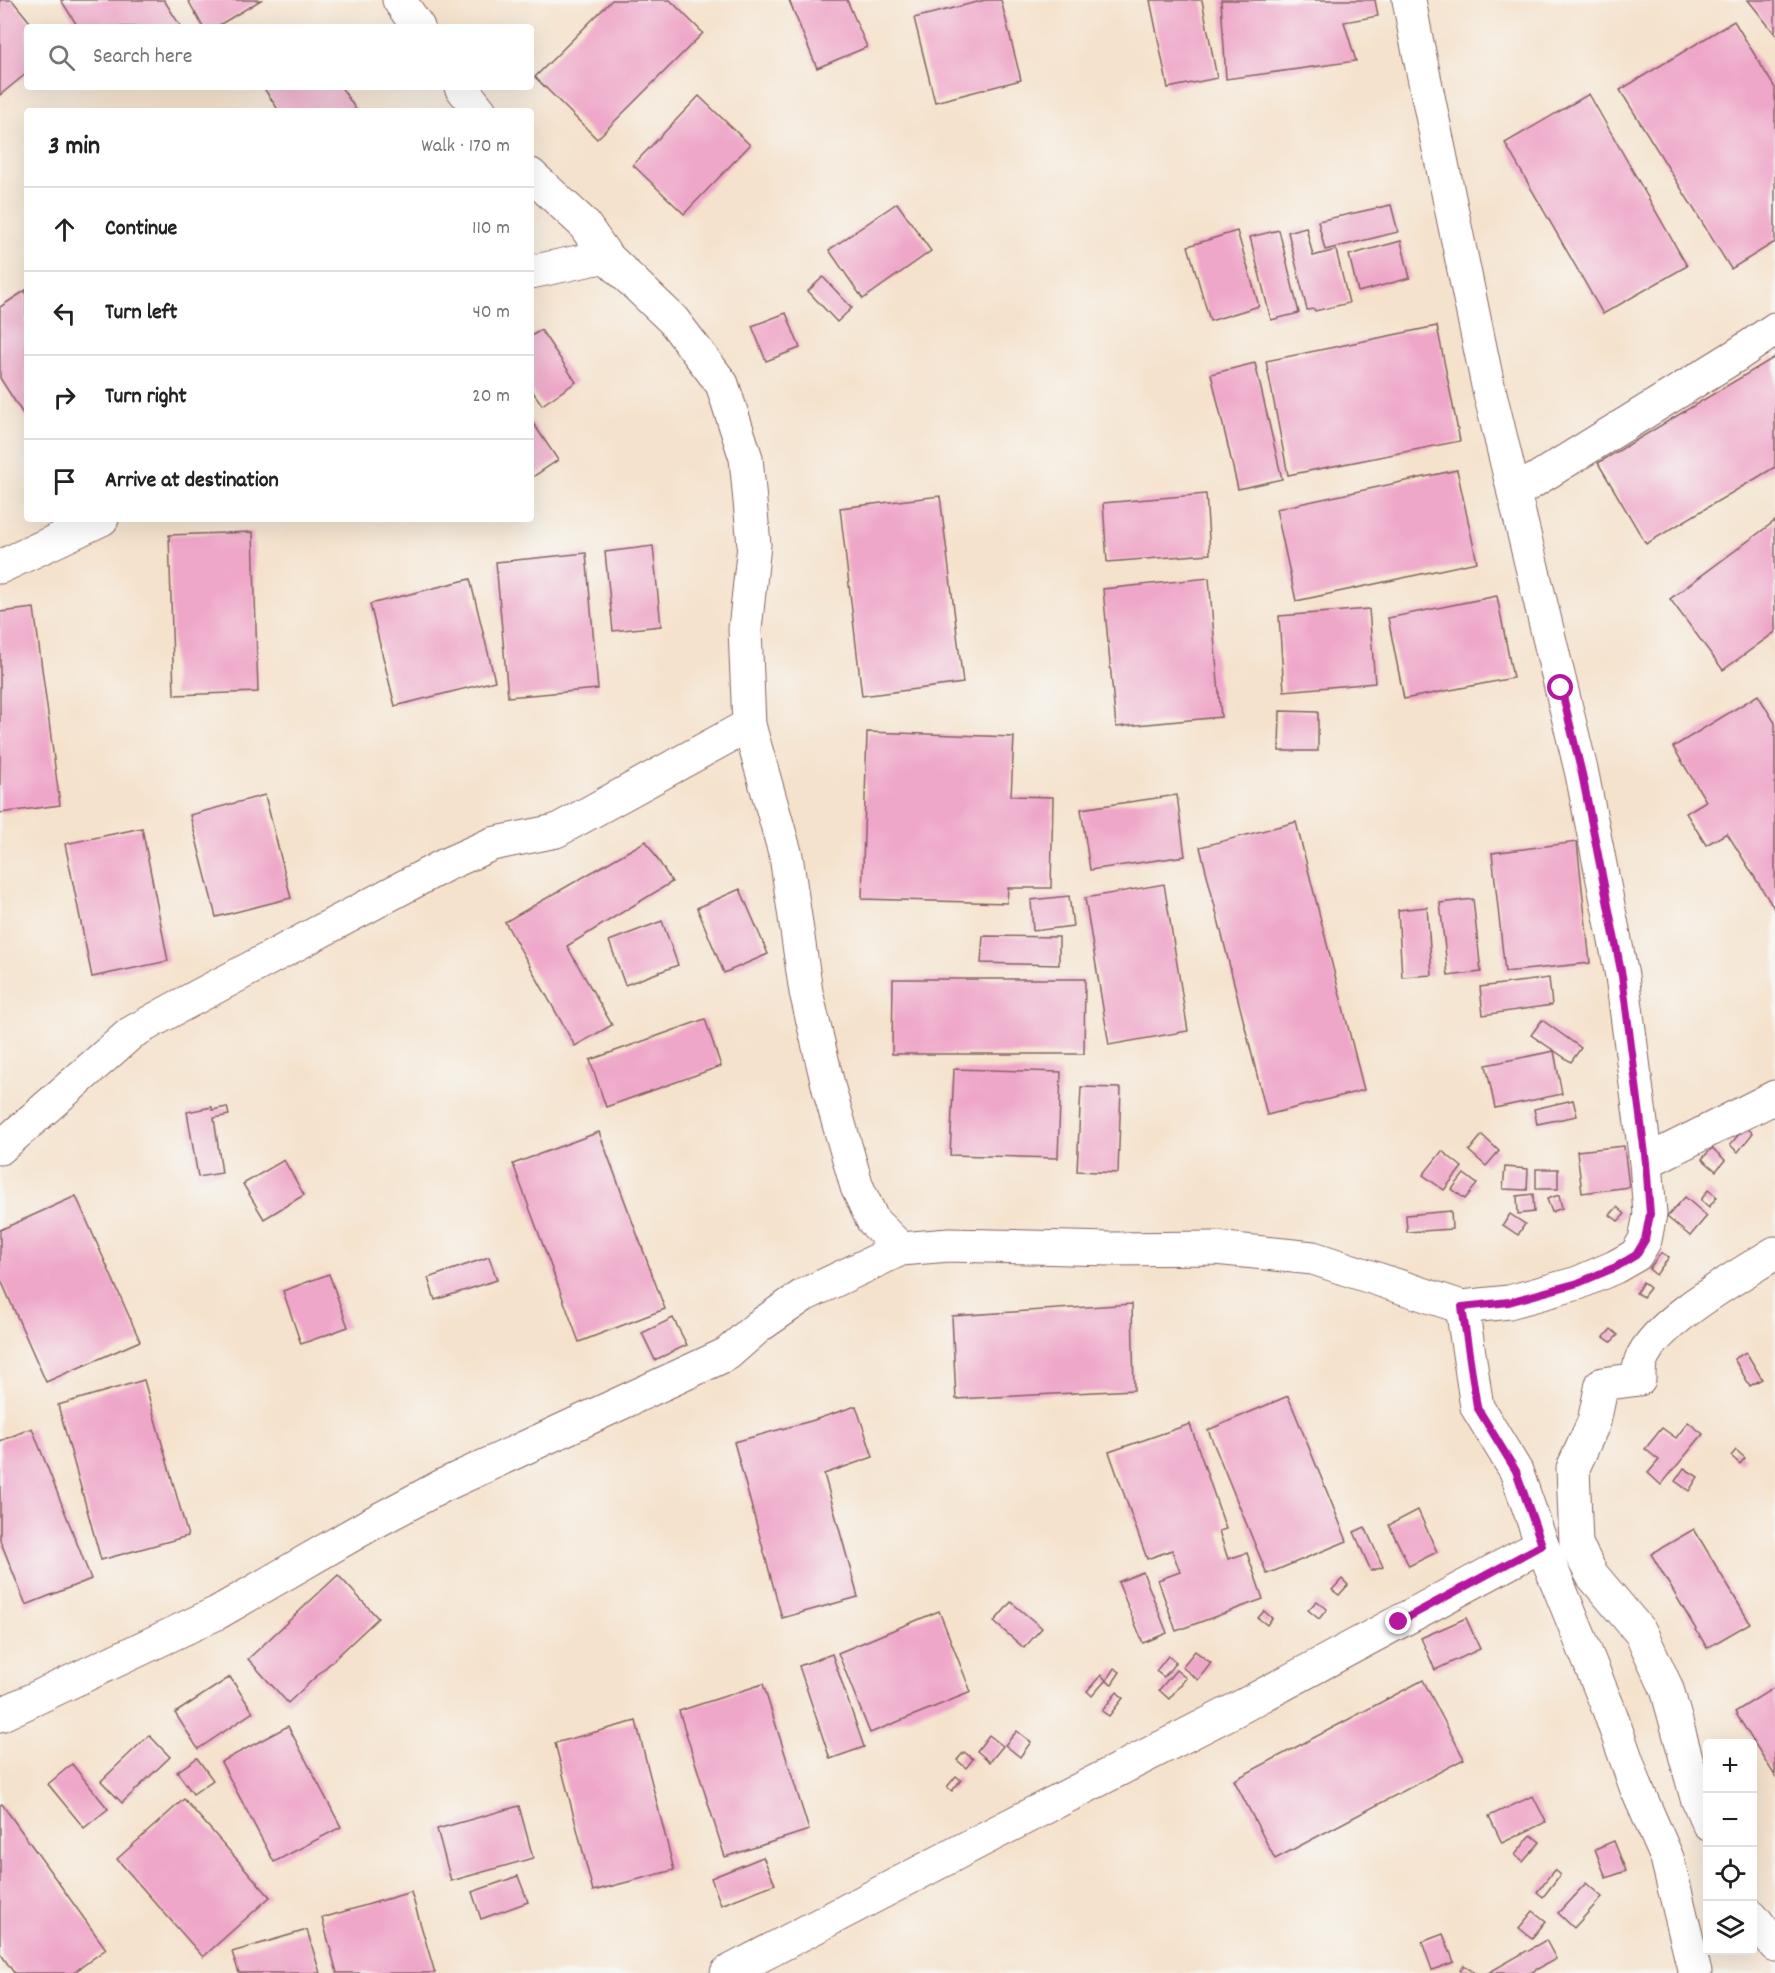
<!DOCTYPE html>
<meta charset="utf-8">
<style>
:root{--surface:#fff;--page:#f6f6f6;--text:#222;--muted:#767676;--line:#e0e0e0}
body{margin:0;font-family:Dekko,sans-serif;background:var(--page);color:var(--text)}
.controls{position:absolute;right:18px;bottom:18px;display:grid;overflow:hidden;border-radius:6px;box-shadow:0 6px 24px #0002}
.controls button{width:54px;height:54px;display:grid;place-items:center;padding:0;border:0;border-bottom:2px solid var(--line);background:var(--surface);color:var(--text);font:30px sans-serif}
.stop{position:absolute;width:18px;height:18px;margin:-14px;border:4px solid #b5179e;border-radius:50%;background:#fff}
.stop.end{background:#b5179e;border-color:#fff;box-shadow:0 2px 6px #0008}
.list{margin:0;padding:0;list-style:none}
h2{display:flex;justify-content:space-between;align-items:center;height:78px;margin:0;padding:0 24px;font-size:26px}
h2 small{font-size:20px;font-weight:400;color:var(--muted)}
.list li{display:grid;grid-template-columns:39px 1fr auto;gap:18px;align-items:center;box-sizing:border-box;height:84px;padding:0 24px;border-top:2px solid var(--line)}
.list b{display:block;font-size:22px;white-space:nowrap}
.list em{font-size:20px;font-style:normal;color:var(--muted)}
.icon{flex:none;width:33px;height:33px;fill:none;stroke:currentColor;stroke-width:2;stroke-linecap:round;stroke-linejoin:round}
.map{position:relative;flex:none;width:1775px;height:1973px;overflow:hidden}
.search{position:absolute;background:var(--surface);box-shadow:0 6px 24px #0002;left:24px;top:24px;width:510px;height:66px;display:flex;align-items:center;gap:15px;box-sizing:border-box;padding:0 21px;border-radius:6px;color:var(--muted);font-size:22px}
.panel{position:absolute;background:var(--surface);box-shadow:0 6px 24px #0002;left:24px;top:108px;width:510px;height:414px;border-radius:6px}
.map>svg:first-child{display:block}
</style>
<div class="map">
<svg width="1775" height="1973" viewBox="0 0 1775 1973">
<rect width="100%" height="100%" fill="#f6f6f2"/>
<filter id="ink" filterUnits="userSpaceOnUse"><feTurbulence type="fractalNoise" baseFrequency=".0167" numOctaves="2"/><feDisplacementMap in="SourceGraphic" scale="12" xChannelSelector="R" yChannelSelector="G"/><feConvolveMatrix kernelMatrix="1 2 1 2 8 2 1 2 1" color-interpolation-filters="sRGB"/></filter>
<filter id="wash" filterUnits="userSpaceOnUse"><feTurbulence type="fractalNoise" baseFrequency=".008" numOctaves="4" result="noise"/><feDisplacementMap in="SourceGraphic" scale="24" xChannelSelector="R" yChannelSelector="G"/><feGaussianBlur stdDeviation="1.35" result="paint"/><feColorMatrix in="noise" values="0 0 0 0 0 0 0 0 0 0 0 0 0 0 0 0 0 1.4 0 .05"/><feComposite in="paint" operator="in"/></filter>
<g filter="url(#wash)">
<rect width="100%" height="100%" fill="#f5e2cc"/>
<g id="blocks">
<g fill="#efa7c9">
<path d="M 0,0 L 12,0 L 34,27 L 27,27 L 27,73 L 0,95 Z"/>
<path d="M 61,0 L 164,0 L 181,27 L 78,27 Z"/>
<path d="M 188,0 L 261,0 L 216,27 L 203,27 Z"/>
<path d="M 612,0 L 670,0 L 703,33 L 597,139 L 535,77 Z"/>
<path d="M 789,0 L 847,0 L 867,47 L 817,68 Z"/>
<path d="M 985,0 L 1001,0 L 1021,80 L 935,102 L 914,18 Z"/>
<path d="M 1150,0 L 1202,0 L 1217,78 L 1168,88 Z"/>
<path d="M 1221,0 L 1375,0 L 1378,16 L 1344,22 L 1356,61 L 1226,79 Z"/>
<path d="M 1748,0 L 1775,0 L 1775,34 Z"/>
<path d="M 1734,21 L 1775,88 L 1775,242 L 1731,269 L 1620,90 Z"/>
<path d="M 263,87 L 341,87 L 357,111 L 279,111 Z"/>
<path d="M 1589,94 L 1687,266 L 1603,314 L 1505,143 Z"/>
<path d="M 699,96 L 750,145 L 684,214 L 633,165 Z"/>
<path d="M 897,203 L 931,251 L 863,299 L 829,250 Z"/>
<path d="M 1391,205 L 1398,232 L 1325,250 L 1318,221 Z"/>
<path d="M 1306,227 L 1313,256 L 1336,250 L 1349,303 L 1315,311 L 1314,309 L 1307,310 L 1288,232 Z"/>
<path d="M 1279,230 L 1299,313 L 1271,320 L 1250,237 Z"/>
<path d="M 1237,231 L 1259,306 L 1210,321 L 1188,246 Z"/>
<path d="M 1401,241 L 1410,278 L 1358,292 L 1349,255 Z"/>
<path d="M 823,277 L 852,308 L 837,322 L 808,291 Z"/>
<path d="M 26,290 L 27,416 L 25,417 L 0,378 L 0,307 Z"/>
<path d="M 786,313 L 800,348 L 766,361 L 752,326 Z"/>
<path d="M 1437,326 L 1460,441 L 1288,475 L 1266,361 Z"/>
<path d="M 541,330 L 576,382 L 542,405 L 531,389 L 531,336 Z"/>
<path d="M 1775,357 L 1775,467 L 1646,544 L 1598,463 Z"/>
<path d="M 1255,363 L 1282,479 L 1238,489 L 1211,374 Z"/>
<path d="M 531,420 L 558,460 L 531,478 Z"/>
<path d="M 1457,470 L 1477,562 L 1296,601 L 1276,509 Z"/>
<path d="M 1206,494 L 1210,554 L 1107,562 L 1103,503 Z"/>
<path d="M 940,496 L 963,683 L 862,696 L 840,508 Z"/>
<path d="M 1775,521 L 1775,632 L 1723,670 L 1670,599 Z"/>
<path d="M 253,532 L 258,692 L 174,695 L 169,535 Z"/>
<path d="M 653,546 L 661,626 L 613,631 L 605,552 Z"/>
<path d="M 586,553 L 598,689 L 508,697 L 496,562 Z"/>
<path d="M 1209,578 L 1221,717 L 1116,727 L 1103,589 Z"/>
<path d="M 470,579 L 495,681 L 395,706 L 370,604 Z"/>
<path d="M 1497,596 L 1513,678 L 1404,699 L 1388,618 Z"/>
<path d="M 34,608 L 60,805 L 0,813 L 0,612 Z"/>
<path d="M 1369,609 L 1375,683 L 1284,691 L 1279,616 Z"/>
<path d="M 1758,695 L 1775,723 L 1775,910 L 1727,833 L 1706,845 L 1686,813 L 1706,801 L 1673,747 Z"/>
<path d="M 1280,711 L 1318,712 L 1318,751 L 1279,751 Z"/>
<path d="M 867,732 L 1014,737 L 1011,796 L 1053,797 L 1051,888 L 1008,888 L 1007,903 L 862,899 Z"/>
<path d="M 265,795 L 291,898 L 216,917 L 190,815 Z"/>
<path d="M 1177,795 L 1185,856 L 1090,870 L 1081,809 Z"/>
<path d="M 1296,822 L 1364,1090 L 1267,1115 L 1200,847 Z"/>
<path d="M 142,828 L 168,961 L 92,977 L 65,844 Z"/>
<path d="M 646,841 L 672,882 L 567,946 L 612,1025 L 575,1046 L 505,922 Z"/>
<path d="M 1577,842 L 1590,963 L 1505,972 L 1492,853 Z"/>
<path d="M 1164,884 L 1188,1031 L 1109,1045 L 1085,898 Z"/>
<path d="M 740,889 L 768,954 L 724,973 L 697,908 Z"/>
<path d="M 1069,896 L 1073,926 L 1033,931 L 1031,900 Z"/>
<path d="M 1473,899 L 1481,972 L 1448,976 L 1440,903 Z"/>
<path d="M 1427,907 L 1432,975 L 1402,977 L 1398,910 Z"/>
<path d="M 662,921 L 678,965 L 625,985 L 609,941 Z"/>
<path d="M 983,936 L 1059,937 L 1059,965 L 981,963 Z"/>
<path d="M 1549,978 L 1552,1005 L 1483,1015 L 1480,987 Z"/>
<path d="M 893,979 L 1085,979 L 1084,1054 L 892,1054 Z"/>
<path d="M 705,1019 L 721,1066 L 606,1107 L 590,1060 Z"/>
<path d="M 1542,1020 L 1581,1048 L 1571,1062 L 1531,1035 Z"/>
<path d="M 1554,1051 L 1562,1094 L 1495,1108 L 1486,1065 Z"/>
<path d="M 954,1069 L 1061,1072 L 1058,1158 L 950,1155 Z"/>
<path d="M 1081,1087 L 1121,1088 L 1118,1173 L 1077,1171 Z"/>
<path d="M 1573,1100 L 1577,1116 L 1537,1124 L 1534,1109 Z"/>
<path d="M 212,1107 L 212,1110 L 227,1107 L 229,1115 L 214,1118 L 222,1173 L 198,1177 L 187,1112 Z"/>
<path d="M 1745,1127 L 1753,1133 L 1738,1152 L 1730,1145 Z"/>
<path d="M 599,1132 L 665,1309 L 579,1342 L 513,1164 Z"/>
<path d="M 1482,1135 L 1499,1151 L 1486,1166 L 1469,1151 Z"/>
<path d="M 1624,1146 L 1629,1187 L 1582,1193 L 1577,1151 Z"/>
<path d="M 1712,1148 L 1725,1160 L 1716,1171 L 1702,1159 Z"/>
<path d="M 1442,1151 L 1462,1167 L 1444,1190 L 1423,1175 Z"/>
<path d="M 284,1160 L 304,1195 L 264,1219 L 243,1184 Z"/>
<path d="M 1505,1167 L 1528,1169 L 1527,1190 L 1503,1189 Z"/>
<rect x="1536" y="1169" width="22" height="20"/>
<path d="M 1464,1174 L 1477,1184 L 1465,1199 L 1452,1189 Z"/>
<path d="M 1708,1190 L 1717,1197 L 1709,1207 L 1701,1200 Z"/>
<path d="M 1533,1194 L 1534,1212 L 1518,1214 L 1517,1196 Z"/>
<path d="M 1559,1195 L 1562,1208 L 1552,1212 L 1547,1199 Z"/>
<path d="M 76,1196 L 140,1341 L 46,1382 L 0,1278 L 0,1230 Z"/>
<path d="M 1685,1197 L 1707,1216 L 1690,1236 L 1667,1217 Z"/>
<path d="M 1617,1207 L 1625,1214 L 1618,1221 L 1610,1215 Z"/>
<path d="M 1451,1211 L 1452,1229 L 1407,1232 L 1406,1215 Z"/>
<path d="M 1510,1214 L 1525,1224 L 1518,1235 L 1503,1225 Z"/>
<path d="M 1661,1253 L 1669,1257 L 1656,1275 L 1649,1269 Z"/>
<path d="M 489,1257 L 497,1280 L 435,1300 L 428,1278 Z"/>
<path d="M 329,1274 L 348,1327 L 301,1344 L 283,1291 Z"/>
<path d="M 1643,1282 L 1650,1288 L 1643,1297 L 1636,1293 Z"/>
<path d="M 1132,1304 L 1134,1390 L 956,1399 L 952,1316 Z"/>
<path d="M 673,1318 L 687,1345 L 655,1360 L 642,1333 Z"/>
<path d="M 1611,1329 L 1618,1335 L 1611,1342 L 1604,1337 Z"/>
<path d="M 1746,1352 L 1762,1379 L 1750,1386 L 1734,1359 Z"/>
<path d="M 144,1380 L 188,1536 L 101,1560 L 58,1405 Z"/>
<path d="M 1288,1396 L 1347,1541 L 1267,1574 L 1208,1430 Z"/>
<path d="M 856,1406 L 873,1457 L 824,1474 L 858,1597 L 782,1618 L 734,1442 L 811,1421 Z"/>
<path d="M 1688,1422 L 1703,1434 L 1661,1485 L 1648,1473 L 1659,1460 L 1645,1449 L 1662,1428 L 1676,1438 Z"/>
<path d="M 1190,1424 L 1226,1529 L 1219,1531 L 1228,1559 L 1247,1553 L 1263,1599 L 1176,1631 L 1158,1580 L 1180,1572 L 1172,1550 L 1147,1559 L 1109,1452 Z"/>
<path d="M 32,1428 L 91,1579 L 26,1605 L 0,1540 L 0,1441 Z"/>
<path d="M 1736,1450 L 1745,1458 L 1740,1464 L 1731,1456 Z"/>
<path d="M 1684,1468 L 1698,1477 L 1689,1491 L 1675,1481 Z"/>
<path d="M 1418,1510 L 1437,1552 L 1409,1566 L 1389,1525 Z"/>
<path d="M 1365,1527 L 1383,1567 L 1371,1571 L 1354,1532 Z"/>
<path d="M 1694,1529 L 1750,1623 L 1707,1648 L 1651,1554 Z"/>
<path d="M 1143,1572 L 1167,1633 L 1143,1643 L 1118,1582 Z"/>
<path d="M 338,1575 L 378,1618 L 288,1703 L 248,1659 Z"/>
<path d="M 1342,1579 L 1348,1585 L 1339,1595 L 1332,1590 Z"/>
<path d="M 1317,1601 L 1327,1609 L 1319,1619 L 1308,1610 Z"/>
<path d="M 1011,1602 L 1042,1628 L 1024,1648 L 994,1622 Z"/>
<path d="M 939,1611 L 971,1692 L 870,1733 L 838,1653 Z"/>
<path d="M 1264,1611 L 1272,1618 L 1267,1625 L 1258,1618 Z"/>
<path d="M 1466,1618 L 1480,1649 L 1435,1670 L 1421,1638 Z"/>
<path d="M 1195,1651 L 1211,1663 L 1198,1680 L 1182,1667 Z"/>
<path d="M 832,1654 L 864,1747 L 830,1759 L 799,1666 Z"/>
<path d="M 1168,1656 L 1176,1662 L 1164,1677 L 1156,1671 Z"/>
<path d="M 1114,1668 L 1120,1672 L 1112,1684 L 1106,1681 Z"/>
<path d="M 1176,1670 L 1186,1678 L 1169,1699 L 1159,1690 Z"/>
<path d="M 1101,1675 L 1106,1680 L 1092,1696 L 1087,1691 Z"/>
<path d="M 230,1677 L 253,1712 L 198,1749 L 175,1713 Z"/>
<path d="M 1423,1680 L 1464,1759 L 1275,1859 L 1234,1780 Z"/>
<path d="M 763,1684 L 809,1830 L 725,1857 L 679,1711 Z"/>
<path d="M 1775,1687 L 1775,1776 L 1735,1712 Z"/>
<path d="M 1117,1692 L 1123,1698 L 1109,1716 L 1102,1711 Z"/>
<path d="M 636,1721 L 674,1870 L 593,1891 L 555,1743 Z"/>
<path d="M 288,1726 L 341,1827 L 274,1862 L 221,1762 Z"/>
<path d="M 1017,1731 L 1031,1742 L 1020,1757 L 1005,1745 Z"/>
<path d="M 149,1735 L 170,1757 L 122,1803 L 101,1781 Z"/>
<path d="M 989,1735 L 1003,1746 L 990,1762 L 977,1751 Z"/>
<path d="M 964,1752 L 973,1759 L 966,1768 L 957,1760 Z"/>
<path d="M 197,1758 L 213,1780 L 193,1794 L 177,1772 Z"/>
<path d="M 72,1764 L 108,1809 L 84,1828 L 48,1784 Z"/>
<path d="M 956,1776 L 961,1780 L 952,1791 L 947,1787 Z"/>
<path d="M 1533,1796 L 1546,1822 L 1502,1843 L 1489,1816 Z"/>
<path d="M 184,1799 L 270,1897 L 203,1957 L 117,1859 Z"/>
<path d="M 2,1804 L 106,1949 L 73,1973 L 14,1973 L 0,1953 L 0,1805 Z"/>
<path d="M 519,1806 L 533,1858 L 451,1881 L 437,1829 Z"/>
<path d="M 1531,1835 L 1540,1842 L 1523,1862 L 1515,1855 Z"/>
<path d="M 1614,1841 L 1626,1871 L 1606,1878 L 1595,1849 Z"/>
<path d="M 763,1857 L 775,1884 L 721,1905 L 711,1878 Z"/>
<path d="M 1554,1870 L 1560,1875 L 1543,1897 L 1537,1892 Z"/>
<path d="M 518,1876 L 528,1902 L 481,1919 L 472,1892 Z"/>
<path d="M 1586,1883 L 1602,1897 L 1574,1928 L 1558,1913 Z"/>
<path d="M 411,1892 L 435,1973 L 337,1973 L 322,1918 Z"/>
<path d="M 1533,1911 L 1546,1921 L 1532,1938 L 1519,1928 Z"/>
<path d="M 307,1930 L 320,1973 L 239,1973 L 232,1952 Z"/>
<path d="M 1443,1934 L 1454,1962 L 1432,1970 L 1422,1942 Z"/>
<path d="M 1546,1940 L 1556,1959 L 1530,1973 L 1488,1973 Z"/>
<path d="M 1464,1965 L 1475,1973 L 1464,1973 L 1460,1970 Z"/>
</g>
</g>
</g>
<g filter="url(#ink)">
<use href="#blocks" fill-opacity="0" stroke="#866363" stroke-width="1.5"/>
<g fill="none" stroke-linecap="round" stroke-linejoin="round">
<g stroke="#866363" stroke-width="35">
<g id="minor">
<path d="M 399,0 L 418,27"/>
<path d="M 461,87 L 480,111"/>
<path d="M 531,175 L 583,223 L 606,256 L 673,320 L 722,384 L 746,458 L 754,545 L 745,629 L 749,725 L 786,856 L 806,992 L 829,1089 L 857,1187 L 873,1221 L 901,1249"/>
<path d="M 531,272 L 606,256"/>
<path d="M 1514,493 L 1737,355 L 1775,329"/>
<path d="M 0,567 L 102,519"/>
<path d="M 0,1148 L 131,1033 L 174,1009 L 445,865 L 492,844 L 556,831 L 749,725"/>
<path d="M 1646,1162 L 1775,1097"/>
<path d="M 1462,1307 L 1477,1407 L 1516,1471 L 1542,1545 L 1609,1710 L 1636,1787 L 1667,1858 L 1695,1973"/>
<path d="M 0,1715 L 217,1613 L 369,1525 L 444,1485 L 727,1354 L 759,1326 L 804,1295 L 901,1249 L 949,1245 L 1111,1249 L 1215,1248 L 1313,1258 L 1462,1307 L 1509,1302 L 1578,1283 L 1615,1267 L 1636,1255 L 1645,1240 L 1650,1214 L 1646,1162 L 1622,976 L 1582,774 L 1487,381 L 1416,38 L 1409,0"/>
<path d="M 1708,1823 L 1697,1798 L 1667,1689 L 1641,1633 L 1592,1575 L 1576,1544 L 1573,1468 L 1594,1422 L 1602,1384 L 1639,1379 C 1639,1373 1639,1365 1641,1360 C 1657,1321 1739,1276 1775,1253"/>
<path d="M 1752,1916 L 1775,1945"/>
<path d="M 727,1973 L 997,1832 L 1237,1709 L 1542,1545"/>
</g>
</g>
<use href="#minor" stroke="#fff" stroke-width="33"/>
</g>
</g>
<g fill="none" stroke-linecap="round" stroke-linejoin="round" filter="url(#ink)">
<path stroke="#b5179e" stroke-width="8" d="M 1399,1622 L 1542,1545 L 1516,1471 L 1477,1407 L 1462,1307 L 1509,1302 L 1578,1283 L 1616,1267 L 1636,1255 L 1645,1240 L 1650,1214 L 1646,1162 L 1622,976 L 1582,774 L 1561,688"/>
</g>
</svg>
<div class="controls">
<button>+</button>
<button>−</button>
<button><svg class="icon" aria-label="locate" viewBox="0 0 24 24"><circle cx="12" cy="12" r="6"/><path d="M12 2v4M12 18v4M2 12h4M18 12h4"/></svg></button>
<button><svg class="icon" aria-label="layers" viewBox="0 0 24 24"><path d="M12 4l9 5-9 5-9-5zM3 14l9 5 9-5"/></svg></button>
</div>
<div class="stop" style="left:1561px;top:688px"></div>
<div class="stop end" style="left:1399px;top:1622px"></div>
<div class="search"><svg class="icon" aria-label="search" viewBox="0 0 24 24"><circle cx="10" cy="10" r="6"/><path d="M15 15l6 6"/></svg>Search here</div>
<section class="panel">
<h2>3 min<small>Walk · 170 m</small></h2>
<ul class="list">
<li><svg class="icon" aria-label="ahead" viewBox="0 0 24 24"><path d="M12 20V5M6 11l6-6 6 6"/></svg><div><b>Continue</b></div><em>110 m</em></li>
<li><svg class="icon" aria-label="left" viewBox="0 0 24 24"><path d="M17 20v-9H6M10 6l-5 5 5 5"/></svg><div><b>Turn left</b></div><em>40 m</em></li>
<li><svg class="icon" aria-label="right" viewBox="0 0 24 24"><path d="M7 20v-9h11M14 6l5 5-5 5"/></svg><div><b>Turn right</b></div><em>20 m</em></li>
<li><svg class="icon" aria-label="arrive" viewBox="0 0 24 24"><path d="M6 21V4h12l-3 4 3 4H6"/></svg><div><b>Arrive at destination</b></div></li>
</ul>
</section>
</div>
